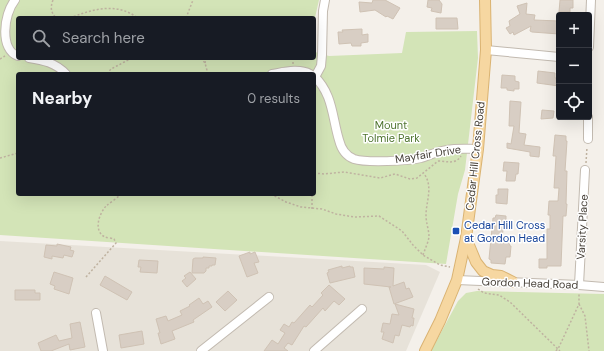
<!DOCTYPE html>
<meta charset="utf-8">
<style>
:root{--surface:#171b24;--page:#242831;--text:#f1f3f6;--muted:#9ea1a6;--line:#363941}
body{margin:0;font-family:"DM Sans",sans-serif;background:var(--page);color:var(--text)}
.controls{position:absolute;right:12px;top:12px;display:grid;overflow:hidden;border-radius:4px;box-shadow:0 4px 16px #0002}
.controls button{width:36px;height:36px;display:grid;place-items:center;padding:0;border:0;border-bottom:1px solid var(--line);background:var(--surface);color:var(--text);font:20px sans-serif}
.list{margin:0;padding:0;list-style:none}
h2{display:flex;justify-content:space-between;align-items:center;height:52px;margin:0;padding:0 16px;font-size:17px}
h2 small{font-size:13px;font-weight:400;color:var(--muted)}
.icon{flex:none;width:22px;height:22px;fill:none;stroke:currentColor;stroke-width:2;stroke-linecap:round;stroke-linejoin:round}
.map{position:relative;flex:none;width:604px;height:351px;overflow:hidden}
.search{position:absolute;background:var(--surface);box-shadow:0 4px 16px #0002;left:16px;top:16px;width:300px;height:44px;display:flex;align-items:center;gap:10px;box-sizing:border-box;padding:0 14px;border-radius:4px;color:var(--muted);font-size:15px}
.panel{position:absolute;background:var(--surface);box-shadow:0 4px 16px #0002;left:16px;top:72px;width:300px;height:124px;border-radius:4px}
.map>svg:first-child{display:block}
</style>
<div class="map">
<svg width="604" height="351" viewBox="0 0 604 351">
<rect width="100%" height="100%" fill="#f4f0ea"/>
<path fill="#e7e2d9" d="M 0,241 L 426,265 L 440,272 L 406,351 L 0,351 Z"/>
<g fill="#d3e4b7" fill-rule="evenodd">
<path d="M 0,0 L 319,0 L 314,22 L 315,52 L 329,56 L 402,53 L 406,32 L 477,31 L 478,58 L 465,170 L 458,194 L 446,264 L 0,235 ZM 18,18 L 314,18 L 314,58 L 18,58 ZM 18,74 L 314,74 L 314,194 L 18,194 Z"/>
<path d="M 477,291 L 604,294 L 604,351 L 431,351 L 458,301 L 466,293 Z"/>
</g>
<g fill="#d8cec4" stroke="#cfc2b4">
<path d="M 373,0 L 385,0 L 400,8 L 393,19 L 387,16 L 386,17 L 375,10 L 360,12 L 359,2 L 372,3 Z"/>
<path d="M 428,0 L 439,0 L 442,4 L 441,13 L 431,11 L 432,8 L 427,7 Z"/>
<path d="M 560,0 L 573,0 L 573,8 L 570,8 L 570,12 L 559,12 Z"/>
<path d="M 527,3 L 526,14 L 535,15 L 534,20 L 559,21 L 559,34 L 532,32 L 530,31 L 531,26 L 514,35 L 513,32 L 510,34 L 506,28 L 510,26 L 509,21 L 520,14 L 517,6 Z"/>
<path d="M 436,18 L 457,18 L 458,29 L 436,29 Z"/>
<path d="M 362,29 L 362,35 L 368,34 L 368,42 L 361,43 L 361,46 L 352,46 L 351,43 L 339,44 L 338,32 L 343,32 L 342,30 Z"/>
<path d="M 538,71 L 555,73 L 555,78 L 559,78 L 559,86 L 537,83 Z"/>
<path d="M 502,75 L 515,76 L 515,81 L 519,82 L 519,89 L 514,89 L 514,91 L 507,90 L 507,88 L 501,88 Z"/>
<path d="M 510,101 L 521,102 L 519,133 L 526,134 L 524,145 L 540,147 L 539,157 L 530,156 L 530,152 L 507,148 L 507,143 L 511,144 L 514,126 L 509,126 Z"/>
<path d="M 542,110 L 554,111 L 553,118 L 541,119 Z"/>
<path d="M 555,135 L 566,136 L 566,141 L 567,141 L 565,171 L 567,171 L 566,204 L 567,204 L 566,216 L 563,216 L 561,266 L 547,266 L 547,268 L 539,268 L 539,259 L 547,259 L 547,229 L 550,229 L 550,215 L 548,215 L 549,201 L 558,201 L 559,188 L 554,188 L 556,156 L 553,156 Z"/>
<path d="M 504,162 L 519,163 L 518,174 L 516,174 L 515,181 L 506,181 L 507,171 L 503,171 Z"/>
<path d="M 498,189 L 508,189 L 507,204 L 496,203 L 496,195 L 498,195 Z"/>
<path d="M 496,215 L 506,216 L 506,222 L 504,222 L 502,238 L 508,239 L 510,246 L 511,246 L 510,257 L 506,257 L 505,264 L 491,263 L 491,260 L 489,259 L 493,218 L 495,218 Z"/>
<path d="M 57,244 L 71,247 L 70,250 L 74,251 L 72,257 L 64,255 L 63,258 L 52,256 L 52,259 L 44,257 L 46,245 L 57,246 Z"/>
<path d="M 250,252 L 250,254 L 255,252 L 259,262 L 254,263 L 258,273 L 247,277 L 239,256 Z"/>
<path d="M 203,257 L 216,258 L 215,265 L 212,265 L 212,266 L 209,266 L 209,268 L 206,268 L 206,271 L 204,273 L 192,273 L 193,259 L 195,258 L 203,258 Z"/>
<path d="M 139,260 L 158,261 L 157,273 L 140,272 L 141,267 L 138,267 Z"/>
<path d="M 342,266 L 342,268 L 350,266 L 350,267 L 353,267 L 355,277 L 330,283 L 327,273 L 329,272 L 328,270 Z"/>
<path d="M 384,267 L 394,268 L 393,286 L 404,282 L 406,289 L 409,288 L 413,297 L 394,304 L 389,287 L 391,287 L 364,284 L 364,268 L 384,269 Z"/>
<path d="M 54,272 L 73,278 L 69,294 L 54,289 L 55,286 L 50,284 Z"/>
<path d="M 190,272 L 196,279 L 187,287 L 182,281 L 186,278 L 184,276 Z"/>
<path d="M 105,276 L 132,292 L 127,300 L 100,285 Z"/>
<path d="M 329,285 L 345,299 L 339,305 L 334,301 L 325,311 L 323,308 L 306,327 L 304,326 L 292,345 L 288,343 L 284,348 L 288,351 L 264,351 L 272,340 L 278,344 L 285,333 L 280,330 L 284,324 L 289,327 L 292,322 L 294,323 L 310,305 L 312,307 L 323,295 L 321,293 Z"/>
<path d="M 15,290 L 35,290 L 35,293 L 40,293 L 40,300 L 15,300 Z"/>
<path d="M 228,291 L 237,300 L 225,311 L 216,302 Z"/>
<path d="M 199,298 L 203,304 L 208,301 L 212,307 L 193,320 L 194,322 L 172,331 L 175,339 L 161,344 L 158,333 L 160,333 L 156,319 L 166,316 L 168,321 L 182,315 L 180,311 L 190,306 L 189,305 Z"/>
<path d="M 395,304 L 414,309 L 412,318 L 414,318 L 413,326 L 411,325 L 410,327 L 402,325 L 399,336 L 395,335 L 393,343 L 382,339 L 384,332 L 381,332 L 383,323 L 390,324 L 392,314 L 399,315 Z"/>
<path d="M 80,322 L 85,347 L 70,350 L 69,344 L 51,351 L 41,351 L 38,343 L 56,335 L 59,341 L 72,338 L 70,324 Z"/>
<path d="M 142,331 L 144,344 L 121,348 L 119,335 Z"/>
</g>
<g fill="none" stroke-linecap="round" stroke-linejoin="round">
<g stroke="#c2bab0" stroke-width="10">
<g id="minor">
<path d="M 15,0 C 3,15 0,50 18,56"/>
<path d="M 589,47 L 591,0"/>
<path d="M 486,50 L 559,57"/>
<path d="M 29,58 C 43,60 56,63 66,74"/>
<path d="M 272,74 C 284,72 299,68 310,74"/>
<path d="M 314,76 C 333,94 332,117 339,140 C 341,148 346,156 354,159 C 366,163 408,161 421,158 C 430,155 438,151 447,150 C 457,148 467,149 478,149"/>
<path d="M 315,77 L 321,66 L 322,55 L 323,11 L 325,0"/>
<path d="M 588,139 L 588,117"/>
<path d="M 457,280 L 579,285 L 604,287"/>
<path d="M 579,285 L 585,170"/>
<path d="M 96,313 L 103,351"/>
<path d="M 201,351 L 269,297"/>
<path d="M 314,351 L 362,309"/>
</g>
</g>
<g stroke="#dab372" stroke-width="12">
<g id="major">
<path d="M 466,238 L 476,262 L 483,271 L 492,275 L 501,276 L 513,282"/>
<path d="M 425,351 L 440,321 L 457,280 L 466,238 L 478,149 L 486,50 L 485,0"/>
</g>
</g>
<g stroke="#bfb2a0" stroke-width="1.5" stroke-dasharray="2 2" stroke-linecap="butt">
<path d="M 53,0 C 50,8 51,12 56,18"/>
<path d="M 70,18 C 93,9 116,2 138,18"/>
<path d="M 186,18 L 193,0"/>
<path d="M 201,58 L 205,63 L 208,74"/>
<path d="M 0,59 L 5,56"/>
<path d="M 205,63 L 206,58"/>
<path d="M 293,64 L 293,58"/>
<path d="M 107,74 L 111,69 L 132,58"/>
<path d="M 0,158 L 18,153"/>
<path d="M 438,161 C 447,161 455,165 461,156"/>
<path d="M 586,163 L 587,147"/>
<path d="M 314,173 L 324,174 L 344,172 L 380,178 L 395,174 L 410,179 L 417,178 L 438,161"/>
<path d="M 271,194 L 286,202 L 301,207 L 322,209 L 336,214 L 354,217 L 379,216 L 402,231 L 413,245 L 423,255 L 440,265 L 450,267"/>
<path d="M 312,209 L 312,194"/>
<path d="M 423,255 C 425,249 428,243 429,237 C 429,230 426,223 426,215 C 426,202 433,188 425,175 L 423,175"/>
<path d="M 86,277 L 116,243 L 114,239 C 112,238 107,238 105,237 C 93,231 99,214 106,206 C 110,203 117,198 121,194"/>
<path d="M 478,289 L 484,293 L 499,295 L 510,302 L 560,351"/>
<path d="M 579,304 L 585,316 L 589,351"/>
<path d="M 556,351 L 559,347 L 579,304 L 579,293"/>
</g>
<use href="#minor" stroke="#fff" stroke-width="8"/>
<use href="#major" stroke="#f6d7a1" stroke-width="10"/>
</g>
<rect fill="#1a4fb4" stroke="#fff" stroke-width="1.5" x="452" y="227" width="8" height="8" rx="2"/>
<g text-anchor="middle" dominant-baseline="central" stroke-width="3" stroke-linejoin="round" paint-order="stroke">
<g font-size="11" fill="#4f7530" stroke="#fff">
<text x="391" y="125">Mount<tspan x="391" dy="13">Tolmie Park</tspan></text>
</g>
<g font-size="11" fill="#474139" stroke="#fff">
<text transform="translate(428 154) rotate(-9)">Mayfair Drive</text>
<text transform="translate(475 156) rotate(-84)">Cedar Hill Cross Road</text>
<text transform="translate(582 227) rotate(-87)">Varsity Place</text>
<text transform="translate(530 283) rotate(2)">Gordon Head Road</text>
</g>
<g font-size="11" fill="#164399" stroke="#fff" text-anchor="start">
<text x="464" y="225">Cedar Hill Cross<tspan x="464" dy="13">at Gordon Head</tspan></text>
</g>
</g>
</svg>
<div class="controls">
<button>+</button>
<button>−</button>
<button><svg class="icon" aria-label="locate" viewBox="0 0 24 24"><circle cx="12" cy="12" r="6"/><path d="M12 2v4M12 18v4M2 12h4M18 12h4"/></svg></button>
</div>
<div class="search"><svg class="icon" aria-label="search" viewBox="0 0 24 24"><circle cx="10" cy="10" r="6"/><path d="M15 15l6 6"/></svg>Search here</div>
<section class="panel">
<h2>Nearby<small>0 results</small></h2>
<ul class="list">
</ul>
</section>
</div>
